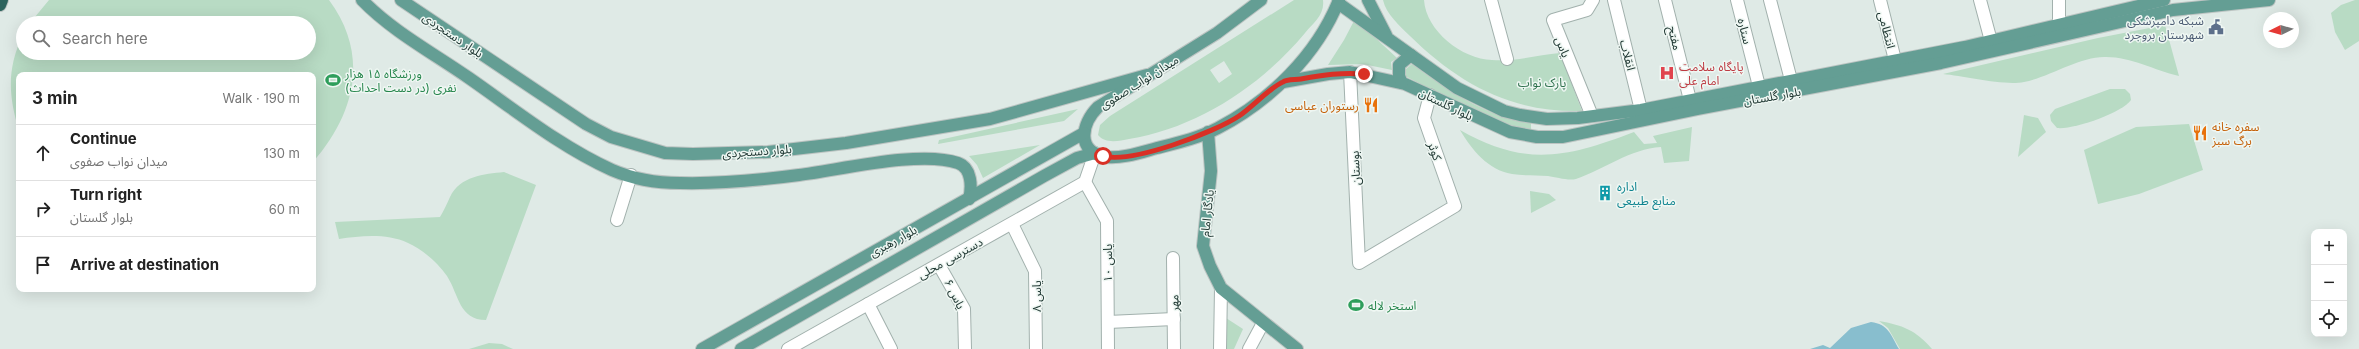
<!DOCTYPE html>
<meta charset="utf-8">
<style>
:root{--surface:#fff;--page:#f2f2f2;--text:#222;--muted:#767676;--line:#e0e0e0}
body{margin:0;font-family:Inter,"Noto Sans Arabic",sans-serif;background:var(--page);color:var(--text)}
.controls{position:absolute;right:12px;bottom:12px;display:grid;overflow:hidden;border-radius:8px;box-shadow:0 4px 16px #0002}
.controls button{width:36px;height:36px;display:grid;place-items:center;padding:0;border:0;border-bottom:1px solid var(--line);background:var(--surface);color:var(--text);font:20px sans-serif}
.compass{position:absolute;left:2263px;top:12px;width:36px;height:36px;border-radius:50%;background:var(--surface);box-shadow:0 4px 16px #0002;rotate:265deg}
.stop{position:absolute;width:12px;height:12px;margin:-9px;border:3px solid #d93025;border-radius:50%;background:#fff}
.stop.end{background:#d93025;border-color:#fff;box-shadow:0 1px 4px #0008}
.list{margin:0;padding:0;list-style:none}
h2{display:flex;justify-content:space-between;align-items:center;height:52px;margin:0;padding:0 16px;font-size:17px}
h2 small{font-size:13px;font-weight:400;color:var(--muted)}
.list li{display:grid;grid-template-columns:26px 1fr auto;gap:12px;align-items:center;box-sizing:border-box;height:56px;padding:0 16px;border-top:1px solid var(--line)}
.list b{display:block;font-size:15px;white-space:nowrap}
.list p{margin:0;font-size:13px;white-space:nowrap;color:var(--muted)}
.list em{font-size:13px;font-style:normal;color:var(--muted)}
.icon{flex:none;width:22px;height:22px;fill:none;stroke:currentColor;stroke-width:2;stroke-linecap:round;stroke-linejoin:round}
.map{position:relative;flex:none;width:2359px;height:349px;overflow:hidden}
.search{position:absolute;background:var(--surface);box-shadow:0 4px 16px #0002;left:16px;top:16px;width:300px;height:44px;display:flex;align-items:center;gap:10px;box-sizing:border-box;padding:0 14px;border-radius:22px;color:var(--muted);font-size:15px}
.panel{position:absolute;background:var(--surface);box-shadow:0 4px 16px #0002;left:16px;top:72px;width:300px;height:220px;border-radius:8px}
.map>svg:first-child{display:block}
</style>
<div class="map">
<svg width="2359" height="349" viewBox="0 0 2359 349">
<rect width="100%" height="100%" fill="#dfeae6"/>
<g fill="#b8dbc4" fill-rule="evenodd">
<path d="M 49,0 L 329,0 C 370,55 355,114 313,162 L 313,75 L 19,75 L 19,131 C 8,94 7,69 23,34 L 23,53 L 309,53 L 309,23 L 30,23 Z"/>
<path d="M 1294,0 L 1323,0 C 1325,15 1313,23 1305,33 C 1261,86 1197,128 1129,139 C 1119,141 1105,144 1098,135 L 1100,125 L 1110,116 ZM 1224,61 L 1232,74 L 1219,83 L 1210,70 Z"/>
<path d="M 1383,0 L 1424,0 C 1426,31 1462,59 1492,60 C 1514,62 1538,55 1560,53 L 1582,111 C 1512,113 1459,84 1410,36 C 1400,26 1386,14 1383,0 Z"/>
<path d="M 2355,0 L 2359,0 L 2359,41 L 2345,50 L 2335,32 L 2331,13 L 2341,5 Z"/>
<path d="M 1355,19 L 1397,58 L 1391,62 L 1392,70 L 1363,64 L 1328,65 L 1344,40 Z"/>
<path d="M 2165,25 L 2179,76 C 2153,70 2132,57 2106,57 C 2080,56 2050,77 2024,82 C 2004,86 1964,76 1943,74 L 2098,38 Z"/>
<path d="M 1412,64 C 1446,89 1488,118 1531,123 L 1531,130 C 1486,122 1446,97 1405,76 L 1406,69 Z"/>
<path d="M 2110,89 L 2125,89 L 2130,94 L 2131,100 C 2122,113 2073,130 2057,128 L 2051,121 L 2050,115 L 2055,109 Z"/>
<path d="M 1078,109 L 1064,121 L 938,144 L 939,140 Z"/>
<path d="M 2024,115 L 2038,118 L 2046,132 L 2018,157 Z"/>
<path d="M 2189,124 L 2203,170 L 2139,194 L 2098,204 L 2084,150 L 2136,127 Z"/>
<path d="M 1692,127 L 1689,161 L 1664,163 L 1661,147 C 1630,149 1605,169 1576,179 C 1568,181 1556,177 1548,176 C 1536,175 1524,176 1512,174 C 1488,170 1472,150 1460,130 C 1525,167 1566,158 1634,132 L 1644,144 L 1657,143 L 1653,136 Z"/>
<path d="M 1040,145 L 983,178 L 977,165 L 969,156 Z"/>
<path d="M 504,172 L 536,185 L 486,320 C 459,320 459,295 447,276 C 438,263 422,249 408,243 C 386,233 361,236 339,239 L 335,222 L 440,217 C 444,210 447,204 450,197 C 460,176 484,174 504,172 Z"/>
<path d="M 1530,191 L 1549,194 L 1556,200 L 1531,213 Z"/>
<path d="M 1226,318 L 1243,329 L 1234,349 L 1225,349 Z"/>
<path d="M 1879,321 C 1902,325 1916,330 1932,349 L 1900,349 L 1888,328 Z"/>
<path d="M 489,343 L 502,344 L 513,349 L 469,349 Z"/>
</g>
<path fill="#88bece" d="M 1871,322 C 1888,324 1891,335 1899,349 L 1810,349 L 1823,345 L 1830,348 L 1851,328 Z"/>
<g fill="none" stroke-linecap="round" stroke-linejoin="round">
<g stroke="#a2b1ad" stroke-width="14">
<g id="minor">
<path d="M 1491,0 L 1507,59"/>
<path d="M 1614,0 L 1641,110"/>
<path d="M 1665,0 L 1690,100"/>
<path d="M 1737,0 L 1759,86"/>
<path d="M 1770,0 L 1791,80"/>
<path d="M 1880,0 L 1895,60"/>
<path d="M 1980,0 L 1991,41"/>
<path d="M 2059,0 L 2059,25"/>
<path d="M 1350,72 L 1359,263 L 1455,206 L 1424,118 L 1430,95"/>
<path d="M 1592,116 L 1553,20 L 1587,10 L 1593,0"/>
<path d="M 1085,182 L 1107,221 L 1108,349"/>
<path d="M 617,220 L 631,175"/>
<path d="M 1012,224 L 1035,271 L 1036,349"/>
<path d="M 1173,258 L 1174,349"/>
<path d="M 939,265 L 964,309 L 965,349"/>
<path d="M 868,304 L 891,349"/>
<path d="M 1108,322 L 1174,319"/>
<path d="M 788,349 L 1085,182 L 1095,153"/>
<path d="M 1220,349 L 1221,288"/>
<path d="M 1249,349 L 1263,323"/>
</g>
</g>
<g stroke="#bcc4c2" stroke-width="14">
<g id="major">
<path d="M 362,0 C 392,31 433,53 469,78 C 515,110 561,147 612,170 C 633,179 658,183 680,183 C 718,184 761,180 799,175 C 840,170 920,150 958,163 C 972,168 972,187 969,199"/>
<path d="M 401,0 L 586,124 L 611,137 L 665,153 L 693,154 L 768,152 L 846,143 L 990,119 L 1147,75"/>
<path d="M 1261,0 L 1217,33 L 1098,107 C 1081,124 1076,152 1106,157 C 1122,159 1142,152 1157,148 C 1177,143 1199,138 1218,128 C 1270,101 1317,55 1339,0"/>
<path d="M 1368,0 L 1386,35"/>
<path d="M 1338,3 L 1457,88 L 1504,111 L 1520,115 L 1547,119 L 1578,118 L 1641,110 L 1965,47 L 2164,0"/>
<path d="M 1283,82 L 1328,74 L 1350,72 L 1364,75 L 1405,84 L 1510,132 L 1537,137 L 1563,137 L 1698,109 L 1941,63 L 2173,10 L 2269,0"/>
<path d="M 1402,83 L 1399,76 L 1399,65 L 1411,55"/>
<path d="M 1208,132 L 1211,171 L 1203,246 L 1210,266 L 1221,288 L 1297,349"/>
<path d="M 702,349 L 1084,133"/>
<path d="M 741,349 L 1044,176 L 1077,158 L 1095,153"/>
</g>
</g>
<g stroke="#bcc4c2" stroke-width="14">
<path id="highway" d="M 0,5 L 2,0"/>
</g>
<use href="#minor" stroke="#fff" stroke-width="12"/>
<use href="#major" stroke="#649e94" stroke-width="12"/>
<use href="#highway" stroke="#2d645d" stroke-width="12"/>
</g>
<g fill="none" stroke-linecap="round" stroke-linejoin="round">
<path stroke="#d93025" stroke-width="5" d="M 1103,156 C 1132,164 1215,132 1239,116 C 1251,108 1272,86 1283,82 C 1287,79 1295,80 1301,79 C 1323,75 1342,72 1364,74"/>
</g>
<defs>
<g id="civic-bare" transform="scale(1.2)"><path d="M-.6-6.5H3V-4.5H.6V-3L4-1V1h2V6H-6V1h2V-1L-.6-3ZM-1.2 2.5V6h2.4V2.5Z" fill="#5c6f8a" stroke="#eff7f3" stroke-width="2.5" paint-order="stroke"/></g>
<g id="hospital-bare" transform="scale(1.2)"><path d="M-5-5h3v3.5h4V-5h3V5h-3V1.5h-4V5h-3Z" fill="#e0444e" stroke="#eff7f3" stroke-width="2.5" paint-order="stroke"/></g>
<g id="stadium-bare" transform="scale(1.2)"><path d="M0-5a6.5 5 0 1 0 0 10a6.5 5 0 1 0 0-10ZM-3.5-1.8h7v3.6h-7Z" fill="#2e9e5b" stroke="#eff7f3" stroke-width="2.5" paint-order="stroke"/></g>
<g id="restaurant-bare" transform="scale(1.2)"><path d="M-5-6h1v4h1v-4h1v4h1v-4h1v5L-1.5 .5V6h-2V.5L-5-1ZM5-6V6H3V1.5H1.5Q1.5-4 5-6Z" fill="#e8710a" stroke="#eff7f3" stroke-width="2.5" paint-order="stroke"/></g>
<g id="building-bare" transform="scale(1.2)"><path d="M-4-6H4V6H1V3H-1V6H-4ZM-2.5-4.3h1.7v1.8h-1.7ZM.8-4.3h1.7v1.8H.8ZM-2.5-1h1.7V.8h-1.7ZM.8-1h1.7V.8H.8Z" fill="#0f9aa8" stroke="#eff7f3" stroke-width="2.5" paint-order="stroke"/></g>
</defs>
<g fill-rule="evenodd">
<use href="#civic-bare" x="2216" y="27"/>
<use href="#hospital-bare" x="1667" y="73"/>
<use href="#stadium-bare" x="333" y="80"/>
<use href="#restaurant-bare" x="1371" y="105"/>
<use href="#restaurant-bare" x="2200" y="133"/>
<use href="#building-bare" x="1605" y="193"/>
<use href="#stadium-bare" x="1356" y="305"/>
</g>
<g text-anchor="middle" dominant-baseline="central" stroke-width="3" stroke-linejoin="round" paint-order="stroke">
<g font-size="12" fill="#4e5e75" stroke="#eff7f3" text-anchor="end">
<text x="2204" y="20">شبکه دامپزشکی<tspan x="2204" dy="14">شهرستان بروجرد</tspan></text>
</g>
<g font-size="12" fill="#213934" stroke="#eff7f3">
<text transform="translate(1887 30) rotate(76)">انتظامی</text>
<text transform="translate(1745 31) rotate(76)">ستاره</text>
<text transform="translate(453 35) rotate(34)">بلوار دستجردی</text>
<text transform="translate(1675 38) rotate(76)">مفتح</text>
<text transform="translate(1563 47) rotate(68)">یاس</text>
<text transform="translate(1628 55) rotate(76)">انقلاب</text>
<text transform="translate(1139 82) rotate(-32)">میدان نواب صفوی</text>
<text transform="translate(1772 96) rotate(-10)">بلوار گلستان</text>
<text transform="translate(1446 104) rotate(26)">بلوار گلستان</text>
<text transform="translate(757 151) rotate(-4)">بلوار دستجردی</text>
<text transform="translate(1435 151) rotate(70)">کوثر</text>
<text transform="translate(1355 168) rotate(-93)">بوستان</text>
<text transform="translate(1207 213) rotate(-84)">یادگار امام</text>
<text transform="translate(893 241) rotate(-29)">بلوار رهبری</text>
<text transform="translate(950 258) rotate(-29)">دسترسی محلی</text>
<text transform="translate(1107 263) rotate(-90)">یاس ۱۰</text>
<text transform="translate(955 294) rotate(63)">یاس ۶</text>
<text transform="translate(1036 296) rotate(-90)">یاس ۸</text>
<text transform="translate(1174 303) rotate(-91)">مهر</text>
</g>
<g font-size="12" fill="#be3a42" stroke="#eff7f3" text-anchor="start">
<text x="1679" y="66">پایگاه سلامت<tspan x="1679" dy="14">امام علی</tspan></text>
</g>
<g font-size="12" fill="#27864d" stroke="#eff7f3" text-anchor="start">
<text x="345" y="73">ورزشگاه ۱۵ هزار<tspan x="345" dy="14">نفری (در دست احداث)</tspan></text>
<text x="1368" y="305">استخر لاله</text>
</g>
<g font-size="12" fill="#2c6f4b" stroke="#eff7f3">
<text x="1542" y="82">پارک نواب</text>
</g>
<g font-size="12" fill="#c56008" stroke="#eff7f3" text-anchor="end">
<text x="1359" y="105">رستوران عباسی</text>
<text x="2212" y="126" text-anchor="start">سفره خانه<tspan x="2212" dy="14">برگ سبز</tspan></text>
</g>
<g font-size="12" fill="#0d838f" stroke="#eff7f3" text-anchor="start">
<text x="1617" y="186">اداره<tspan x="1617" dy="14">منابع طبیعی</tspan></text>
</g>
</g>
</svg>
<div class="controls">
<button>+</button>
<button>−</button>
<button><svg class="icon" aria-label="locate" viewBox="0 0 24 24"><circle cx="12" cy="12" r="6"/><path d="M12 2v4M12 18v4M2 12h4M18 12h4"/></svg></button>
</div>
<svg class="compass" viewBox="-18 -18 36 36"><path d="M0-13l5 13h-10z" fill="#e53935"/><path d="M0 13l5-13h-10z" fill="#767676"/></svg>
<div class="stop" style="left:1103px;top:156px"></div>
<div class="stop end" style="left:1364px;top:74px"></div>
<div class="search"><svg class="icon" aria-label="search" viewBox="0 0 24 24"><circle cx="10" cy="10" r="6"/><path d="M15 15l6 6"/></svg>Search here</div>
<section class="panel">
<h2>3 min<small>Walk · 190 m</small></h2>
<ul class="list">
<li><svg class="icon" aria-label="ahead" viewBox="0 0 24 24"><path d="M12 20V5M6 11l6-6 6 6"/></svg><div><b>Continue</b><p>میدان نواب صفوی</p></div><em>130 m</em></li>
<li><svg class="icon" aria-label="right" viewBox="0 0 24 24"><path d="M7 20v-9h11M14 6l5 5-5 5"/></svg><div><b>Turn right</b><p>بلوار گلستان</p></div><em>60 m</em></li>
<li><svg class="icon" aria-label="arrive" viewBox="0 0 24 24"><path d="M6 21V4h12l-3 4 3 4H6"/></svg><div><b>Arrive at destination</b></div></li>
</ul>
</section>
</div>
